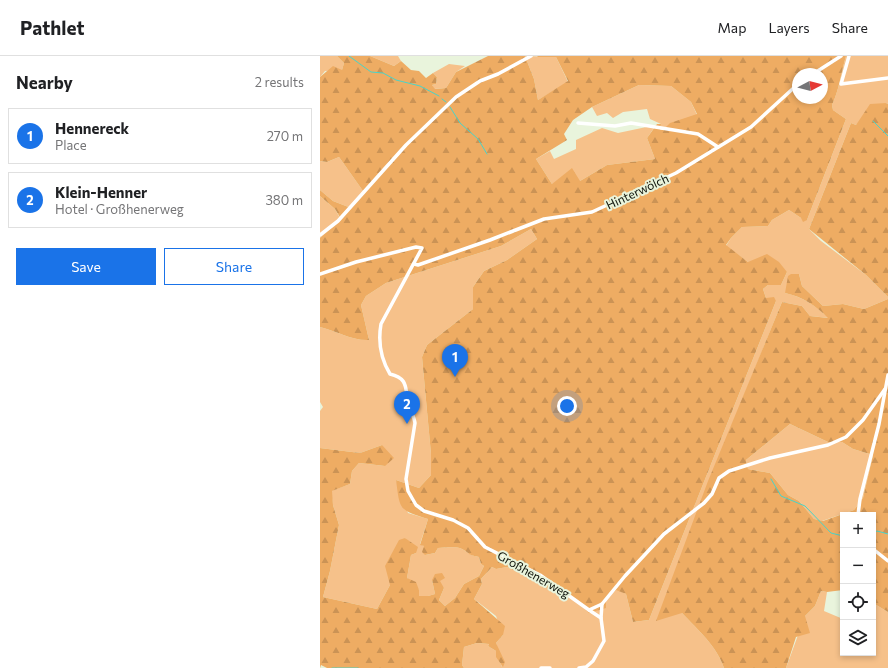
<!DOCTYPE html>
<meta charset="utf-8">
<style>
:root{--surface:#fff;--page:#f6f6f6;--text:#202124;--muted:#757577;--line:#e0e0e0;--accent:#1a73e8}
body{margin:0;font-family:Commissioner,sans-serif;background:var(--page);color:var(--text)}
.controls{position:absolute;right:12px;bottom:12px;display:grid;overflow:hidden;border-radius:0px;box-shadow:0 2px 6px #0003}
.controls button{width:36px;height:36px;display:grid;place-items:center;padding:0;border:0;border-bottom:1px solid var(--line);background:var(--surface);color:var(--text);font:20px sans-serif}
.compass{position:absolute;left:472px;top:12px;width:36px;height:36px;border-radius:50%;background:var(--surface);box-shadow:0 2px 6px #0003;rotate:83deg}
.you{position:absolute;left:247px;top:350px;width:14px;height:14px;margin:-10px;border:3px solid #fff;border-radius:50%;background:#1a73e8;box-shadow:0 0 0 6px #1a73e833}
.badge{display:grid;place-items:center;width:26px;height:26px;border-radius:50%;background:var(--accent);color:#fff;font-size:13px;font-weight:700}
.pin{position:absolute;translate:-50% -33px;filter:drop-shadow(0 1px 2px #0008)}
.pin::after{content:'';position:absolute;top:21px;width:14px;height:12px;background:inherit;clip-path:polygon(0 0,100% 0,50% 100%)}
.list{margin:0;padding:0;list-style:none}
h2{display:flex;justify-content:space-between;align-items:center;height:52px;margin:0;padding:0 16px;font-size:17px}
h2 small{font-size:13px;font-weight:400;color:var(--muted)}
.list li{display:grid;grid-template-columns:26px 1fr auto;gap:12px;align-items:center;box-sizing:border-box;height:56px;margin:0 8px 8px;padding:0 8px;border:1px solid var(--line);border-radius:0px}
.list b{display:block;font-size:15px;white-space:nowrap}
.list p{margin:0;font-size:13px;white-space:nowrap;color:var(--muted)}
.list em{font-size:13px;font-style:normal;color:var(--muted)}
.actions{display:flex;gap:8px;padding:12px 16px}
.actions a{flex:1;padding:9px 0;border:1px solid var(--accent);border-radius:0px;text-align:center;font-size:14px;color:var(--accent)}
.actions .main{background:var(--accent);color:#fff}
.icon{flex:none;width:22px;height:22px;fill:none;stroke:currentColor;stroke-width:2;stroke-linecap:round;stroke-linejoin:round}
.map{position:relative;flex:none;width:568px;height:612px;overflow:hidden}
header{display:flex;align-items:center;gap:24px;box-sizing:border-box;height:56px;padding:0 20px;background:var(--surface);border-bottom:1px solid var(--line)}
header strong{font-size:19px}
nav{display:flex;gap:22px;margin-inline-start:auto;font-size:14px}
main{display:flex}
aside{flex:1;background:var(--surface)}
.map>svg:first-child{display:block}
</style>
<header>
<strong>Pathlet</strong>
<nav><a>Map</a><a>Layers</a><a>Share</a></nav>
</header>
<main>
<aside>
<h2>Nearby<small>2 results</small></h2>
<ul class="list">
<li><span class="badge">1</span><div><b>Hennereck</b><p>Place</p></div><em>270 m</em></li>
<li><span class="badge">2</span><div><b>Klein-Henner</b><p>Hotel · Großhenerweg</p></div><em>380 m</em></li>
</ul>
<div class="actions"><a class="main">Save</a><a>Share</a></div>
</aside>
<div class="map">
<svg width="568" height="612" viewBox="0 0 568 612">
<defs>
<pattern id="forest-firs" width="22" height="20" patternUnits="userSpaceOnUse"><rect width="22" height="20" fill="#eeac63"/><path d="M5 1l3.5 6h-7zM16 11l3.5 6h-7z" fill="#cb9355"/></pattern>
</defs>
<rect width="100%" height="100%" fill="#e9f4dc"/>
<g fill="#f6c18a">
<path d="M 0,0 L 17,0 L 24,7 L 22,14 L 5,15 L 0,21 Z"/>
<path d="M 50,0 L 78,0 L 81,5 L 74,10 Z"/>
<path d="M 205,0 L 236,1 L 248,26 L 218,44 L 214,23 Z"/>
<path d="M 526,0 L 568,0 L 568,48 L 566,47 L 536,69 L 531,67 L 489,173 L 501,185 L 546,219 L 568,241 L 568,243 L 544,253 L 523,248 L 503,250 L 482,230 L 479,218 L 465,237 C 484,241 495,250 509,262 L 490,260 L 482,250 L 462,246 L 405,386 L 362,557 C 377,573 397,590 404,612 L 144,612 L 142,609 L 144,591 L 157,587 L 169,588 L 168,590 L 176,595 L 182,611 L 176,587 L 183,579 L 176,560 L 154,543 L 162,528 L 161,523 L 172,511 L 176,513 L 187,511 L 219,525 L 229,534 L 255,544 L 286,543 L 296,533 L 306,538 L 313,566 L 329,564 L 456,245 L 446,242 L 443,233 L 448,229 L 461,229 L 467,216 L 428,206 L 406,190 L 411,182 L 422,171 L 448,170 L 452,164 L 469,154 L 481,162 L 487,164 L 526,63 L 513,54 L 512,49 C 519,34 521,17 526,0 Z"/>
<path d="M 129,8 L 145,10 L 136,16 L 126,32 L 114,33 L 112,29 L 116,28 L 117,21 L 113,17 Z"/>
<path d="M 319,29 L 351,30 L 371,46 L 377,59 L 340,74 L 341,68 L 330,63 L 327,53 L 303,56 L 293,62 L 287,57 L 277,60 L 272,51 Z"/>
<path d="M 336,69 L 327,82 L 335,103 L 287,109 L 260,125 L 232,128 L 216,103 L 230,95 L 234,103 L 256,93 L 256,84 L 282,72 L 298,77 Z"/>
<path d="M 19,101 L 43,135 L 31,152 L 13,145 L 0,134 L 0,105 L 7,106 Z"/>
<path d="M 0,140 L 15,153 L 21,164 L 0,182 Z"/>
<path d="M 211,173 L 217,183 L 187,204 L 164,215 L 153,231 L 153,253 L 107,289 L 102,301 L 111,398 L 111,419 L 99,432 L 76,424 L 88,457 L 108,463 L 100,488 L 104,490 L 105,499 L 115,497 L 118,492 C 125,492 135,490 142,493 C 150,497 148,499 159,501 L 161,508 L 164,510 L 159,520 L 144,528 L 135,542 L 125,550 L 119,544 L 124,532 L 112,524 L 115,538 L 108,540 L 99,540 L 99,534 L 87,522 L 91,499 L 96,497 L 85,482 L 70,529 L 57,553 L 3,541 L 10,515 L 19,469 L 13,449 L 11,435 L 30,428 L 32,415 L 39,407 L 65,410 L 62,389 L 40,397 L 0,392 L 0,355 L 3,351 L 0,346 L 0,271 C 17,275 32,285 49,284 L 41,249 L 46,240 L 66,227 L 181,190 Z"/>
<path d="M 470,368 L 508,386 L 522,386 L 533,393 L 553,399 L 543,442 L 534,454 L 502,465 L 494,463 L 479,445 L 468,439 L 450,417 L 428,413 L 426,404 Z"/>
<path d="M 501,535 L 507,536 L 504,555 L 523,563 L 523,597 L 553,597 L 553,547 L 568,556 L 568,612 L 466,612 L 485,560 L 495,550 Z"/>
</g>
<g fill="url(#forest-firs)" fill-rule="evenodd">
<path d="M 17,0 L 50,0 L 74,10 L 81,5 L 91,14 L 99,15 L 106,22 L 113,17 L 117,21 L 116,28 L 112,29 L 115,33 L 126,32 L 136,16 L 168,0 L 205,0 L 214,23 L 218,44 L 248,25 L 236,1 L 217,1 L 218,0 L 526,0 C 521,17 519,34 512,49 L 513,54 L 526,63 L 487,164 L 483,166 L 481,162 L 469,154 L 452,164 L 448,170 L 422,171 L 411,182 L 406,189 L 428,206 L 447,198 L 459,206 L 467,216 L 461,229 L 448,229 L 443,233 L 446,242 L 454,241 L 456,245 L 329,564 L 313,566 L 306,538 L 296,534 L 286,543 L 286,552 L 269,557 L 255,544 L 229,534 L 219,525 L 187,511 L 176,513 L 172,511 L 161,523 L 162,528 L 154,543 L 185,570 L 183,579 L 176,587 L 185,606 L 183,611 L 176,601 L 176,595 L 168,590 L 169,588 L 157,587 L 144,591 L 142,609 L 144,612 L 7,612 L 1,609 L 0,612 L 0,392 L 40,397 L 62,389 L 74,402 L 65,410 L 39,407 L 32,415 L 30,428 L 12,435 L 13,449 L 19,469 L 10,515 L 3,541 L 57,553 L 70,529 L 65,510 L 79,484 L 85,482 L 98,491 L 96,497 L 91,499 L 87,522 L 96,526 L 99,534 L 99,540 L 108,540 L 115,538 L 112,524 L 115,518 L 122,517 L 125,522 L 120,525 L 124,532 L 119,544 L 125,550 L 135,542 L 144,528 L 159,520 L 164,510 L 161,508 L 159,501 C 147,499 150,497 142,493 C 135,490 125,492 118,492 L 115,497 L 105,499 L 102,496 L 104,490 L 100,489 L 108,463 C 78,454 80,453 76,424 L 99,432 L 111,419 L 111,398 L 102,301 L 107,289 L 153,253 L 153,231 L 164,215 L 187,204 L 217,183 L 211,173 L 181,190 L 66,227 L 46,240 L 41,249 L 49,284 C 32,285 17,275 0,271 L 0,182 L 21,163 L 15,153 L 0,140 L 0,134 L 13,145 L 31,152 L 43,135 L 19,101 L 7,106 L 0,105 L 0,21 L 13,10 L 22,14 L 24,7 ZM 478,18 L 502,18 L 502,42 L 478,42 ZM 319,29 L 351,30 L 371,46 L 377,58 L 350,67 L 343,74 L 340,74 L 341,68 L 337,68 L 327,82 L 335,103 L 287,109 L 260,125 L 252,112 L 232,128 L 216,103 L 247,84 L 244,78 L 253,64 L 272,51 Z"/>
<path d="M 566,47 L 568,48 L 568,241 L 546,219 L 489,173 L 531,67 L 536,69 L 550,48 Z"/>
<path d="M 471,218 L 479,218 L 482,230 L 503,250 L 523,248 L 544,253 L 568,243 L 568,556 L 553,547 L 553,459 L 523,459 L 523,534 L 507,536 L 501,535 L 495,550 L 485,560 L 490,577 L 476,581 L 466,612 L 404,612 C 397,590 377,573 362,557 L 336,565 L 388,425 L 462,246 L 482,250 L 490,260 L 508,262 C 495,249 483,241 465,237 L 468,220 ZM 470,368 L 508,386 L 522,386 L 533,393 L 553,399 L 543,442 L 534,454 L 503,465 L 494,463 L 479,445 L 468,439 L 450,417 L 428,413 L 426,404 Z"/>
</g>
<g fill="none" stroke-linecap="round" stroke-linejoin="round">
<g stroke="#49d4c9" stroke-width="1">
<path d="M 29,0 L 51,16 L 63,17 L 76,24 L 100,30 L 119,40"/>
<path d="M 122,43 L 126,46"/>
<path d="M 130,51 L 140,67 L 158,83 L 167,98"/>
<path d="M 553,65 L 568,80"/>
<path d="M 451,423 L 461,440 L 485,450 L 511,477 L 523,480"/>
<path d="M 553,477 L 557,475 L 568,478"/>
<path d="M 12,612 L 38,612"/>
</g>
<g stroke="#fff" stroke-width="3.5">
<path d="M 529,0 L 521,28 L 568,22"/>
<path d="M 493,18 L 521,0"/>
<path d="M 258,67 L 295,70 L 311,67 L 378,78 L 398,91"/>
<path d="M 0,179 L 18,165 L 86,89 L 136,41 L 160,25 L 178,18 L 211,0"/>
<path d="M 94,208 L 98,209 L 170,184 L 224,163 L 272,156 L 356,117 L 431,71 L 478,28"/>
<path d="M 0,218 L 36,206 L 96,191 L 102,192 L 61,268 C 58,285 61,303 70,318 C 90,323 84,333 89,348 C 91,355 94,361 95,367 L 86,423 L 88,435 L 96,449 L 104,455 L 133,464 L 148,472 L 165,491 L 220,519 L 269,554 L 282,548 L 305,520 L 344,478 L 384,447 L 392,438 L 399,422 L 409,415 L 450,402 L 508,389 L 526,381 L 543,364 L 565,333"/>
<path d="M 538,459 L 540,443 L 559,368 L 568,319"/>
<path d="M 553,493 L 568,505"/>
<path d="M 269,554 L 281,562"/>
<path d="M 221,612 L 230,612"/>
<path d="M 259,612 L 266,611 L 273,605 L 284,585 L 281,562 L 282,548"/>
</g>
</g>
<g text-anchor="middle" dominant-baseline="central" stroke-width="4" stroke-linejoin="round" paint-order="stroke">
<g font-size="12" fill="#0e120a" stroke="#e9f4dc">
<text transform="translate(317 135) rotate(-25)">Hinterwölch</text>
<text transform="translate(214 518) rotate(30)">Großhenerweg</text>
</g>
</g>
</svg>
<div class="controls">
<button>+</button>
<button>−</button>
<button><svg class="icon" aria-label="locate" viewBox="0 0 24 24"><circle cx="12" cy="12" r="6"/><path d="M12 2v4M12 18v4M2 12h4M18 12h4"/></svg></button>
<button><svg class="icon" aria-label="layers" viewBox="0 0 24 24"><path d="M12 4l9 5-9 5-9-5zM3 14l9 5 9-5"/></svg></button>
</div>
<svg class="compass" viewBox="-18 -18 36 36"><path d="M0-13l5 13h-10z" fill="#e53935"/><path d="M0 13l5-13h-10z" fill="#757577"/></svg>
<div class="you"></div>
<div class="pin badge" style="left:135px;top:321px">1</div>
<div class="pin badge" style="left:87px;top:368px">2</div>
</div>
</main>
